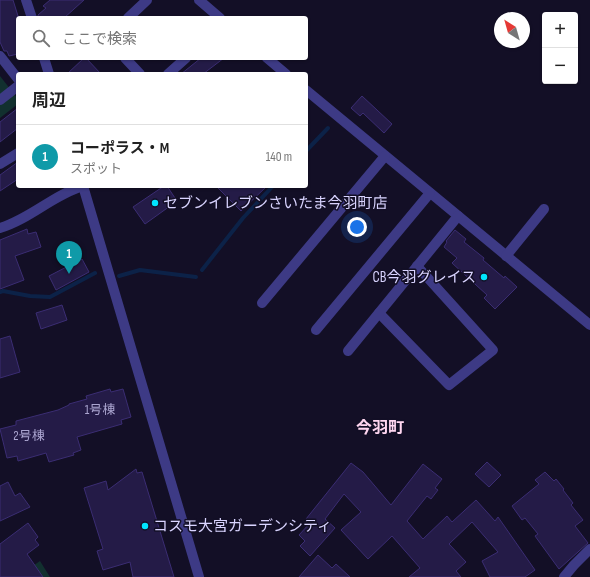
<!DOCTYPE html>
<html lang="ja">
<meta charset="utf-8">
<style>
:root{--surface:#fff;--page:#f2f2f2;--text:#222;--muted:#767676;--line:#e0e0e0;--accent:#b45309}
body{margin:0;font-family:"Sofia Sans Condensed","Noto Sans JP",sans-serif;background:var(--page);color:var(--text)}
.controls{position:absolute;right:12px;top:12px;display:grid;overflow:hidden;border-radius:4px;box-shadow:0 1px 3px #0004}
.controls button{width:36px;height:36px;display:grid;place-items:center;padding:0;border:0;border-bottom:1px solid var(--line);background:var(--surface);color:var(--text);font:20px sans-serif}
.compass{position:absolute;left:494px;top:12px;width:36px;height:36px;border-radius:50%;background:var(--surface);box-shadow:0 1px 3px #0004;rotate:323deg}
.you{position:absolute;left:357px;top:227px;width:14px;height:14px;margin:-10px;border:3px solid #fff;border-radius:50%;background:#1a73e8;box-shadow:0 0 0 6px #1a73e833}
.badge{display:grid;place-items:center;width:26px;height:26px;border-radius:50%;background:var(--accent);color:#fff;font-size:13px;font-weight:700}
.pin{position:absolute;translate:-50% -33px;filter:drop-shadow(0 1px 2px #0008)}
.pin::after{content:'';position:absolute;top:21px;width:14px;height:12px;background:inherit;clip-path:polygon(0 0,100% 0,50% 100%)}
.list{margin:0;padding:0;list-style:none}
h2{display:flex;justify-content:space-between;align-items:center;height:52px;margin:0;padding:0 16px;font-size:17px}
h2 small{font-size:13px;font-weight:400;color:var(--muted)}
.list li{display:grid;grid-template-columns:26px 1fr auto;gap:12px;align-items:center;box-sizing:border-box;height:64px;padding:0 16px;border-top:1px solid var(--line)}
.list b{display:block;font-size:15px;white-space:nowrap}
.list p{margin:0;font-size:13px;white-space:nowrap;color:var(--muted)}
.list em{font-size:13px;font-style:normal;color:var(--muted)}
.icon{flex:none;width:22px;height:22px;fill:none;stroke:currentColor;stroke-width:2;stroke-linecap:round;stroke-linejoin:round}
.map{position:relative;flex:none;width:590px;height:577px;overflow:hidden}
.search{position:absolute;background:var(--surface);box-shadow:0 1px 3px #0004;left:16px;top:16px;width:292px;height:44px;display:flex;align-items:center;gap:10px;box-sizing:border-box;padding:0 14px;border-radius:4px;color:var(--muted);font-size:15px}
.panel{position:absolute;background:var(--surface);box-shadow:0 1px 3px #0004;left:16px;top:72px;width:292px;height:116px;border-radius:4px}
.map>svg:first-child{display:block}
</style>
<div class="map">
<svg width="590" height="577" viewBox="0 0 590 577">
<rect width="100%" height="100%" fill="#130f26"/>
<g fill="#12302f">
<path d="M 0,76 L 18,99 L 18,104 L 0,118 Z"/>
<path d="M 40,561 L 50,577 L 17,577 Z"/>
</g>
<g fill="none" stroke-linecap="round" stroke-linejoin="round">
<g stroke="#0c2248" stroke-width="4">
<path d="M 306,151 L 328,128"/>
<path d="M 202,270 L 243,218 L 273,186"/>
<path d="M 119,276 L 140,270 L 196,277"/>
<path d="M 0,292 L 3,291 L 30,296 L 50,297 L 95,273"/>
</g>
</g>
<g fill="#241b47" stroke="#3b2d73">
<path d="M 0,0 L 13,0 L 18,16 L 18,54 L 9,56 L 7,51 L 4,51 L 0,42 Z"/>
<path d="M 50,0 L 84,0 L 64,18 L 38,18 L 38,15 L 46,8 L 43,6 Z"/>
<path d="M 84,58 L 86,58 L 101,74 L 67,74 Z"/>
<path d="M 201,58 L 224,58 L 203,74 L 181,74 Z"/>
<path d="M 362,96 L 392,124 L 384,133 L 363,113 L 360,116 L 351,108 Z"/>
<path d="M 18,108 L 18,128 L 0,142 L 0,122 Z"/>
<path d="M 18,162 L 18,179 L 0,191 L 0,175 Z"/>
<path d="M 164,186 L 167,186 L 177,201 L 145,224 L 133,207 Z"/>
<path d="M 216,186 L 267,186 L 241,211 Z"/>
<path d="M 27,229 L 28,234 L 36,232 L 41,247 L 15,256 L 24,280 L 0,289 L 0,240 Z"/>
<path d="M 455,230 L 466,239 L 464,242 L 484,258 L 483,260 L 504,278 L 505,276 L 517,287 L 495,309 L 484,298 L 487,295 L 452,263 L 457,258 L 444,247 L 447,242 L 446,241 Z"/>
<path d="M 82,259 L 89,272 L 56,290 L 49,276 Z"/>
<path d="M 62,305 L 67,320 L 41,329 L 36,313 Z"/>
<path d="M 10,336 L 20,372 L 0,378 L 0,339 Z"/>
<path d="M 110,389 L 111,392 L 123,389 L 131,417 L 121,420 L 122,424 L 77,437 L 81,450 L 73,453 L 74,455 L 49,462 L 46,453 L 18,461 L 17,456 L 7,458 L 0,429 L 16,425 L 16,421 L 58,410 L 69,405 L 69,404 L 87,399 L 86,396 Z"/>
<path d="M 487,462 L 501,475 L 489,487 L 475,474 Z"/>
<path d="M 351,463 L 363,472 L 391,505 L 423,464 L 442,479 L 435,488 L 438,490 L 431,499 L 427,496 L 407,521 L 423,539 L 447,516 L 452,522 L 476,500 L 495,521 L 498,517 L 535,570 L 525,577 L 490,577 L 482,561 L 498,552 L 472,522 L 449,544 L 466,562 L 456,571 L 461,577 L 409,577 L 420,568 L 392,536 L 368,559 L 341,530 L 361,512 L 344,494 L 325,519 L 335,528 L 310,556 L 300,546 L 305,541 L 299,535 L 310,523 L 306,519 Z"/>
<path d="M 136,469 L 137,473 L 142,472 L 174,577 L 133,577 L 130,562 L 103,570 L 97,551 L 103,549 L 84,488 L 106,481 L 108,490 Z"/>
<path d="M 545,472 L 554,481 L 556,479 L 564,489 L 563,490 L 573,503 L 571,505 L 583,520 L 575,526 L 588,543 L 559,569 L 535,536 L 538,534 L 525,518 L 522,520 L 512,506 L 539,484 L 535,480 Z"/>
<path d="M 8,482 L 15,496 L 20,493 L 30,507 L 0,521 L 0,486 Z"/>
<path d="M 28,523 L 38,537 L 35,540 L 39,545 L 27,554 L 43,577 L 0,577 L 0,544 Z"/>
<path d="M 318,555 L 332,568 L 336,564 L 350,577 L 299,577 Z"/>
</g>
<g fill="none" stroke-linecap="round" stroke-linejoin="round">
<g stroke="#3d3a85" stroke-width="10">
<path d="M 26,0 L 32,18"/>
<path d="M 199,0 L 220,18"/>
<path d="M 128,18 L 147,0"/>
<path d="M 0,56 L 18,79"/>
<path d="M 44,58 L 49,74"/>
<path d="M 125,58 L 140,74"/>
<path d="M 267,58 L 286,74"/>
<path d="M 168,74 L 186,58"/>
<path d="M 306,90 L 590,325"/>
<path d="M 0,100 L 18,86"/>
<path d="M 0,164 L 18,153"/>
<path d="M 83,186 L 199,577"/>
<path d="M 0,228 C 30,219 53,195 83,186"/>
<path d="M 506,256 L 544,209"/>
<path d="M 262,303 L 385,156"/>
<path d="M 379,313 L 449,385 L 493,350 L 417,266"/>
<path d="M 316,330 L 430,193"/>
<path d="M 348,351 L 458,216"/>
<path d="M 564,577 L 574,565 L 590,549"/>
</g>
</g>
<g fill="#00e5ff" stroke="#130f26" stroke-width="1.5">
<circle cx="155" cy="203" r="4"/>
<circle cx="484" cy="277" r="4"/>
<circle cx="145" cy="526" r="4"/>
</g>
<g text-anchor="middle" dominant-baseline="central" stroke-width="3" stroke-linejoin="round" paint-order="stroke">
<g font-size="13" fill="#aca6d1">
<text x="100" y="410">1号棟</text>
<text x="29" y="436">2号棟</text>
</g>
<g font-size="15" fill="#d9d4ff" stroke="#130f26" text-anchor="start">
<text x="163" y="203">セブンイレブンさいたま今羽町店</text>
<text x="476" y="277" text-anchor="end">CB今羽グレイス</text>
<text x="153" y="526">コスモ大宮ガーデンシティ</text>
</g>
<g font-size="16" font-weight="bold" fill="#ffd6f0" stroke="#130f26">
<text x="380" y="428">今羽町</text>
</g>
</g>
</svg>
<div class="controls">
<button>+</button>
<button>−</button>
</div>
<svg class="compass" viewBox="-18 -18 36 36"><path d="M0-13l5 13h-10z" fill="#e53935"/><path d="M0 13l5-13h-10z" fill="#767676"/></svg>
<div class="you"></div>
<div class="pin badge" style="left:69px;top:274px;background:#0f9aa8">1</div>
<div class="search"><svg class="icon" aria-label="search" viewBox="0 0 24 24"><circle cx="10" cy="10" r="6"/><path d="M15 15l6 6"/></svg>ここで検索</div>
<section class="panel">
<h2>周辺<small></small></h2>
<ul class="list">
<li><span class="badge" style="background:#0f9aa8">1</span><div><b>コーポラス・M</b><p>スポット</p></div><em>140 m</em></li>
</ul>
</section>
</div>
